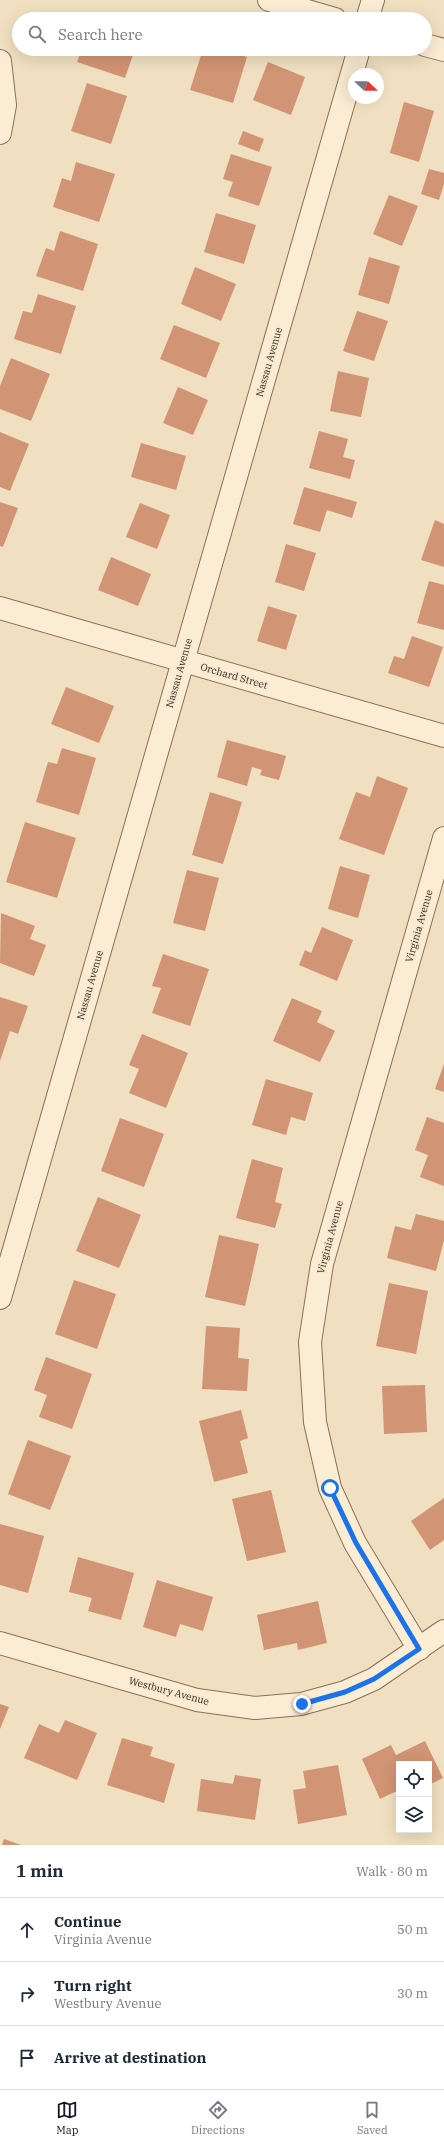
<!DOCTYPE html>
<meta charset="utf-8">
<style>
:root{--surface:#fff;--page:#f2f2f3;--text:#1f2937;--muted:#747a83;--line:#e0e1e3;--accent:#111827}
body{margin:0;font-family:"IBM Plex Serif",serif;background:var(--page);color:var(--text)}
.controls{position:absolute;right:12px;bottom:12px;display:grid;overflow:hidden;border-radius:0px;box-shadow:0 4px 16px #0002}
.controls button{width:36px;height:36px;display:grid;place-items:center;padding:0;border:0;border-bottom:1px solid var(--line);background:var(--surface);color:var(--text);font:20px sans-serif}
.compass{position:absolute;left:348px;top:68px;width:36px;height:36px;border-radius:50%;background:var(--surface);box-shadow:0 4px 16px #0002;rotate:112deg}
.stop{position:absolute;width:12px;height:12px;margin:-9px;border:3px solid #1a73e8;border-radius:50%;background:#fff}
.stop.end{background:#1a73e8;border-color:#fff;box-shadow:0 1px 4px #0008}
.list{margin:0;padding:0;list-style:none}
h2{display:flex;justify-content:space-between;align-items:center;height:52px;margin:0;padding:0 16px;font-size:17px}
h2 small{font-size:13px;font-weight:400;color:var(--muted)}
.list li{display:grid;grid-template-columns:26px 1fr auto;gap:12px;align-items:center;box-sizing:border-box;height:64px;padding:0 16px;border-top:1px solid var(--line)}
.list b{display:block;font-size:15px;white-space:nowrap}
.list p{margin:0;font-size:13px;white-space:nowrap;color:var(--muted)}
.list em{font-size:13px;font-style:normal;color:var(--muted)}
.icon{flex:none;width:22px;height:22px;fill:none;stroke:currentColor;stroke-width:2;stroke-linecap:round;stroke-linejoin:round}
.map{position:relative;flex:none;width:444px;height:1845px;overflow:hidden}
.search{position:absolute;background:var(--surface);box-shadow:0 4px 16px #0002;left:12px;right:12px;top:12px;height:44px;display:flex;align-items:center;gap:10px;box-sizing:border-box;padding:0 14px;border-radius:22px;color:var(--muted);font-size:15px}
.sheet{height:244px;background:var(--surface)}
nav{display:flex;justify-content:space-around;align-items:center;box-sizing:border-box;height:56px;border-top:1px solid var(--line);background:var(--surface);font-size:11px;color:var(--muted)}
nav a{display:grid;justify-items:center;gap:2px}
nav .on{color:var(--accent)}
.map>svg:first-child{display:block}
</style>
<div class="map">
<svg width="444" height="1845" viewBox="0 0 444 1845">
<rect width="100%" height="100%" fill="#f0dfc0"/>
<g fill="#d19474">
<path d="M 82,49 L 135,49 L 125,78 L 77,62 Z"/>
<path d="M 203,49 L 222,49 L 247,57 L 233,103 L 190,90 Z"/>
<path d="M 268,62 L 305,77 L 291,115 L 253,100 Z"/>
<path d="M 87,83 L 127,96 L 111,144 L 71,131 Z"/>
<path d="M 404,102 L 434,111 L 419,162 L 390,153 Z"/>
<path d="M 243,131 L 264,139 L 259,152 L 238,144 Z"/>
<path d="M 231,154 L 272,167 L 259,206 L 228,196 L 233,182 L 223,179 Z"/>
<path d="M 76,162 L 115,174 L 99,222 L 53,207 L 62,178 L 71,181 Z"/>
<path d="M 429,169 L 444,173 L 444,184 L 439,200 L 421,194 Z"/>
<path d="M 389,195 L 418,206 L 402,246 L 373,234 Z"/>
<path d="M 216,213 L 256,225 L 244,264 L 204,252 Z"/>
<path d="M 60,231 L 98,244 L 83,291 L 36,276 L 46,248 L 54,251 Z"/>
<path d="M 369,257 L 400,266 L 389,304 L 358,295 Z"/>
<path d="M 195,267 L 236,284 L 221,321 L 181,304 Z"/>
<path d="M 38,294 L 76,306 L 61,354 L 14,339 L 23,311 L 32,313 Z"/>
<path d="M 357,311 L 388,321 L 374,361 L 343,351 Z"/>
<path d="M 174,325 L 220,343 L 206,378 L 160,359 Z"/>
<path d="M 11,358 L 50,374 L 31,421 L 0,409 L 0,386 Z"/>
<path d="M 338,371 L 369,378 L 361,417 L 330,411 Z"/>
<path d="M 178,387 L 208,400 L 193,435 L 163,423 Z"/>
<path d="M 319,431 L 348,439 L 343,457 L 355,460 L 350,479 L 309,468 Z"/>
<path d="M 0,432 L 29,444 L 10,491 L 0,487 Z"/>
<path d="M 141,443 L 186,456 L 176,490 L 131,477 Z"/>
<path d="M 304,487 L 357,502 L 352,518 L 327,510 L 320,532 L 293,524 Z"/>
<path d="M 0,502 L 18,508 L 3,547 L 0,546 Z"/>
<path d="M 140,503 L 170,515 L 157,549 L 126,537 Z"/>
<path d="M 435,520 L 444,524 L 444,567 L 421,560 Z"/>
<path d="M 286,544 L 316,553 L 304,591 L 275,582 Z"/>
<path d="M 111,557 L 151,574 L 138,606 L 98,590 Z"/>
<path d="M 429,581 L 444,585 L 444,630 L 417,623 Z"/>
<path d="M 268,606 L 297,615 L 286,650 L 257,641 Z"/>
<path d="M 412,636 L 443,647 L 429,687 L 388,673 L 394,656 L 404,659 Z"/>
<path d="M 66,687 L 114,706 L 99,743 L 51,724 Z"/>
<path d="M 227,740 L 286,756 L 279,780 L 260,775 L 262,770 L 252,767 L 247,786 L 217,777 Z"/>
<path d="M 62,748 L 96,758 L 79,815 L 36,802 L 48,762 L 57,764 Z"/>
<path d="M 377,776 L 408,788 L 384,855 L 339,839 L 356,792 L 370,797 Z"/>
<path d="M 210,792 L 242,802 L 223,864 L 192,855 Z"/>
<path d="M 25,822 L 76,838 L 57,898 L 6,882 Z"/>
<path d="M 340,866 L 370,875 L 358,918 L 328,909 Z"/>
<path d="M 187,870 L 219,878 L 205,931 L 173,923 Z"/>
<path d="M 1,913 L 35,926 L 30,939 L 46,945 L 34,976 L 0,963 Z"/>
<path d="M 322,927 L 353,940 L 337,981 L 299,965 L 305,950 L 311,953 Z"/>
<path d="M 163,954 L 209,969 L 190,1026 L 152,1013 L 161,988 L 152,986 Z"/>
<path d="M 0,997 L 28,1006 L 18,1034 L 10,1031 L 0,1061 Z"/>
<path d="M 292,998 L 322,1011 L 317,1022 L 335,1031 L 320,1062 L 273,1041 Z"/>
<path d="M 142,1034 L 188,1053 L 166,1108 L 129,1093 L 139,1069 L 129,1065 Z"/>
<path d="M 444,1064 L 444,1092 L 435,1089 Z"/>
<path d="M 266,1079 L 313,1093 L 305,1121 L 291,1117 L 286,1135 L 252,1125 Z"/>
<path d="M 427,1117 L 444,1123 L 444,1186 L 420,1177 L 428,1155 L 415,1150 Z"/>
<path d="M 120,1118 L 164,1134 L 144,1187 L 101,1171 Z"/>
<path d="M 252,1159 L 283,1168 L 275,1202 L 282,1204 L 275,1228 L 236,1218 Z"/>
<path d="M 98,1197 L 141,1215 L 119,1268 L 76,1251 Z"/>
<path d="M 416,1214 L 444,1221 L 444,1240 L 436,1271 L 387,1258 L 395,1226 L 411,1230 Z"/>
<path d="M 219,1235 L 259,1244 L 245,1306 L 205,1297 Z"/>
<path d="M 74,1280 L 116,1294 L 97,1349 L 55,1334 Z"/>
<path d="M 389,1283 L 428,1291 L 416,1354 L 376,1346 Z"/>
<path d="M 206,1326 L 240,1328 L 238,1358 L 249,1359 L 247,1391 L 202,1389 Z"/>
<path d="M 46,1357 L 92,1374 L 72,1429 L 39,1417 L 47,1395 L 34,1390 Z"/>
<path d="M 425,1385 L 427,1432 L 384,1434 L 382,1386 Z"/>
<path d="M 241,1410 L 248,1438 L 240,1441 L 248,1473 L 214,1482 L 199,1421 Z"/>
<path d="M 28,1440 L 71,1456 L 50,1510 L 8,1494 Z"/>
<path d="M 271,1490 L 286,1552 L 247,1561 L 232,1499 Z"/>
<path d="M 444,1498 L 444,1540 L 430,1550 L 411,1521 Z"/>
<path d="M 0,1524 L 44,1536 L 28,1593 L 0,1585 Z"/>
<path d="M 78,1557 L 134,1573 L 121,1620 L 88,1611 L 92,1598 L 69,1592 Z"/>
<path d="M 157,1580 L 213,1597 L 203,1631 L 180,1624 L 176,1637 L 143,1627 Z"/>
<path d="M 318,1601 L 327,1643 L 298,1650 L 297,1643 L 264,1650 L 257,1615 Z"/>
<path d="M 0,1704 L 9,1707 L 0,1729 Z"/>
<path d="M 65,1720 L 97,1733 L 77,1780 L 24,1758 L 39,1724 L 59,1733 Z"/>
<path d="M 122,1738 L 153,1747 L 150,1756 L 175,1764 L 164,1803 L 107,1785 Z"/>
<path d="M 425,1741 L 443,1778 L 429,1785 L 429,1764 L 399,1764 L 399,1790 L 380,1799 L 362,1759 L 391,1745 L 396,1755 Z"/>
<path d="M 338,1765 L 347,1815 L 298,1824 L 293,1790 L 306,1788 L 303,1771 Z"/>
<path d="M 235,1775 L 261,1779 L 255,1820 L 197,1811 L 201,1779 L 233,1784 Z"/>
<path d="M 4,1839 L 21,1845 L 2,1845 Z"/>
</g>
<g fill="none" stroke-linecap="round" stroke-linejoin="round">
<g stroke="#8b6f57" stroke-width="24">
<g id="minor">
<path d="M 269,0 L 335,19"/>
<path d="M 367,19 L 373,0"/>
<path d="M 425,45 L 444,50"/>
<path d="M 0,61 L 5,105 L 0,133"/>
<path d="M 0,608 L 444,736"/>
<path d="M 0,1298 L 359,49"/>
<path d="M 0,1643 L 197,1700 L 255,1708 L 301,1704 L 345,1692 L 374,1679 L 444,1631"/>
<path d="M 419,1649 L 355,1543 L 330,1488 L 315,1422 L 310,1342 L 322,1264 L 444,838"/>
</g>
</g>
<use href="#minor" stroke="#fbecd4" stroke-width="22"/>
</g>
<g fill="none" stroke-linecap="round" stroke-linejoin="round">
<path stroke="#1a73e8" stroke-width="5" d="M 302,1704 L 345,1692 L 374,1679 L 419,1649 L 356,1543 L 330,1488"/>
</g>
<g text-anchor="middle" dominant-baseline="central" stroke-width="3" stroke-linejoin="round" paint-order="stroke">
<g font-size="10" fill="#39281c" stroke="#f7e9d0">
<text transform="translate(269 362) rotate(-74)">Nassau Avenue</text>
<text transform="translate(179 673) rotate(-74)">Nassau Avenue</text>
<text transform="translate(234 676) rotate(16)">Orchard Street</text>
<text transform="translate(419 926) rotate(-74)">Virginia Avenue</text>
<text transform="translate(90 985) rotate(-74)">Nassau Avenue</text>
<text transform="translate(330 1237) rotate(-75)">Virginia Avenue</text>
<text transform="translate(169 1691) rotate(15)">Westbury Avenue</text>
</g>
</g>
</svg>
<div class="controls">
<button><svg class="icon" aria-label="locate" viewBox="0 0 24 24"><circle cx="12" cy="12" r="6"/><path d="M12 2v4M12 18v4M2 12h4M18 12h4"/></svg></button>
<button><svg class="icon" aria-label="layers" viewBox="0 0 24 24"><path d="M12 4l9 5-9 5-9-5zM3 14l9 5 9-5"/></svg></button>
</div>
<svg class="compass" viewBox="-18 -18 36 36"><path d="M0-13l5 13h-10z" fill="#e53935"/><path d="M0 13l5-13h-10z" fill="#747a83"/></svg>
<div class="stop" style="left:330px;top:1488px"></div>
<div class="stop end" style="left:302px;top:1704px"></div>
<div class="search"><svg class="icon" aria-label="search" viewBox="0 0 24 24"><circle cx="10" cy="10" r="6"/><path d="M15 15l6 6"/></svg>Search here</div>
</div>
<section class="sheet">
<h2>1 min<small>Walk · 80 m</small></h2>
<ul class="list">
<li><svg class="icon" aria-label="ahead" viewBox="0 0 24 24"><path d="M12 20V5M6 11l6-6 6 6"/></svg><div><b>Continue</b><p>Virginia Avenue</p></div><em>50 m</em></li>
<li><svg class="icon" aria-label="right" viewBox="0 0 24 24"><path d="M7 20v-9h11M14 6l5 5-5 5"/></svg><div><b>Turn right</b><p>Westbury Avenue</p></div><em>30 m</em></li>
<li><svg class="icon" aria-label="arrive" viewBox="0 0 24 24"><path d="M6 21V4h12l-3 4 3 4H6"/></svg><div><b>Arrive at destination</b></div></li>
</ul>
</section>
<nav>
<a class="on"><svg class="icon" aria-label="map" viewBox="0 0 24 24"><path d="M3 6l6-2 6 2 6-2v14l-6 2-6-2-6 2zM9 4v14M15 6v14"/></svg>Map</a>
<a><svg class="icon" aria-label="directions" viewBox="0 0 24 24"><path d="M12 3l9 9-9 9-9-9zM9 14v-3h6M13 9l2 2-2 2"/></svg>Directions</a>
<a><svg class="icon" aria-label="saved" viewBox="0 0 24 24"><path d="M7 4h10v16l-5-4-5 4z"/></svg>Saved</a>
</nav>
